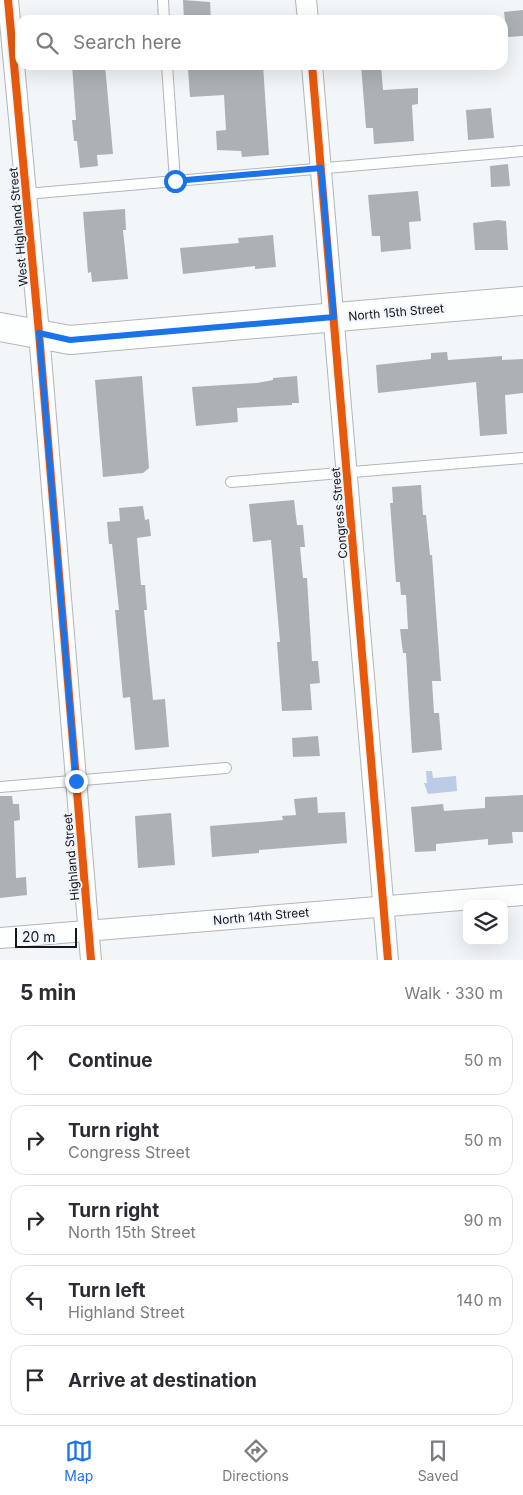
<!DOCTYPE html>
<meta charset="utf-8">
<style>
:root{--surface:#fff;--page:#f2f2f3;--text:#2b2b33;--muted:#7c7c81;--line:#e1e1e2;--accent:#1a73e8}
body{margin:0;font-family:Inter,sans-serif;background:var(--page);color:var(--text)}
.controls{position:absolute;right:15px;bottom:15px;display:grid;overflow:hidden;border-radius:10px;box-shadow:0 5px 20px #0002}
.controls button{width:45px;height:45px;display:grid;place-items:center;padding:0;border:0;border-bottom:1px solid var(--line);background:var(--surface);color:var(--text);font:25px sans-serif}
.scale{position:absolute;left:15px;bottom:12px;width:62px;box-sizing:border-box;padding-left:5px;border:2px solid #15171b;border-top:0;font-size:14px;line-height:18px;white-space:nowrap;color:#15171b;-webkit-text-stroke:4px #f0f5fc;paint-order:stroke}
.stop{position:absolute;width:15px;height:15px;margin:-11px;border:4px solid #1a73e8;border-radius:50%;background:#fff}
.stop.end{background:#1a73e8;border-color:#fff;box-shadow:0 1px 5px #0008}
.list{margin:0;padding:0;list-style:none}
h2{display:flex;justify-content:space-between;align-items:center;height:65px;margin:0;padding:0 20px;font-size:21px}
h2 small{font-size:16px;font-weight:400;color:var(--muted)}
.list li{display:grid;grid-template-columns:32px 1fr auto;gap:15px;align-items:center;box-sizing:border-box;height:70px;margin:0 10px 10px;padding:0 10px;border:1px solid var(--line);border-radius:15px}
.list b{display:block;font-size:19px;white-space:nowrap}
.list p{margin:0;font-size:16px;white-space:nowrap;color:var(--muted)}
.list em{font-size:16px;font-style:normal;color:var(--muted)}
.icon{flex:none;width:28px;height:28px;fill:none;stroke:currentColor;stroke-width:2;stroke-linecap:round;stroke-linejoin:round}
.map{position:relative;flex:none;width:523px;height:960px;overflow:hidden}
.search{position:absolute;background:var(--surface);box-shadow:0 5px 20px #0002;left:15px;right:15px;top:15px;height:55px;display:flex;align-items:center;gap:12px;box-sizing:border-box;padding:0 18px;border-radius:15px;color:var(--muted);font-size:19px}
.sheet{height:465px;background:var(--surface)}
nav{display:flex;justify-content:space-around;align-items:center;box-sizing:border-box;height:70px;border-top:1px solid var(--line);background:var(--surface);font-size:14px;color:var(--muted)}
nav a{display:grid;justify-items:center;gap:2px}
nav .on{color:var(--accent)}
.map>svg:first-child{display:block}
</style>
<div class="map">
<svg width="523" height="960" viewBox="0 0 523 960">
<rect width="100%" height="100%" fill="#f3f6f9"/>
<path fill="#bccce8" d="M 426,771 L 432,771 L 433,778 L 456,776 L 457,791 L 428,794 L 424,783 L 427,783 Z"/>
<g fill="#aeb1b4">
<path d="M 183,0 L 210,2 L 211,20 L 184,20 Z"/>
<path d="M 523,10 L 523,36 L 507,37 L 504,12 Z"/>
<path d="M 72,65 L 105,65 L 113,154 L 97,155 L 98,166 L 80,168 L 77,141 L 74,141 L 72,120 L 76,120 Z"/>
<path d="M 214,65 L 263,65 L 269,155 L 242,157 L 241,151 L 217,150 L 216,131 L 226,130 L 224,95 L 190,97 L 188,69 L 214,67 Z"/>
<path d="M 361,65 L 381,65 L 383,90 L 418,88 L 418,104 L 412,105 L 414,141 L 374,144 L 373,128 L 366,128 Z"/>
<path d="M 491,108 L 494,138 L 468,140 L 466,110 Z"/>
<path d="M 508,164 L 510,186 L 491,187 L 490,166 Z"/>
<path d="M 418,191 L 421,221 L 409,222 L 411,249 L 381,252 L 380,236 L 372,236 L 368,195 Z"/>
<path d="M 125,209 L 126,230 L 123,230 L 128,279 L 92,282 L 91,272 L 88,273 L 83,212 Z"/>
<path d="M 498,220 L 506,221 L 508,250 L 475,250 L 473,223 Z"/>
<path d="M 273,235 L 276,267 L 255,269 L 255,266 L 183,274 L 180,248 L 239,243 L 238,238 Z"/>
<path d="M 447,352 L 448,360 L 502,356 L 502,360 L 523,359 L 523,393 L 505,395 L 507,434 L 480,436 L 476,382 L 378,393 L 376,365 L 431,359 L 431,353 Z"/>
<path d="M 142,376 L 149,468 L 143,473 L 103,477 L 95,380 Z"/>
<path d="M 297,376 L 299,403 L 292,403 L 292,405 L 237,408 L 238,422 L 196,426 L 192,387 L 257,383 L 273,380 L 273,378 Z"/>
<path d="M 421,485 L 423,515 L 426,515 L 430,555 L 432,555 L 441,681 L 432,681 L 434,713 L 439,713 L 442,750 L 412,753 L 406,653 L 403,653 L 400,629 L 408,629 L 406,595 L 401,595 L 400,582 L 396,582 L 390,503 L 393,503 L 392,487 Z"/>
<path d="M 294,500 L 297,525 L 303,525 L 305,547 L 300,547 L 303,578 L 307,578 L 312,661 L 318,661 L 320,683 L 310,684 L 312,710 L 282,711 L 277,642 L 280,642 L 271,540 L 253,542 L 249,504 Z"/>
<path d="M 143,506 L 145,520 L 149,519 L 151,536 L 137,538 L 141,585 L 145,585 L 147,610 L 144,610 L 153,700 L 165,699 L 169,747 L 135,750 L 130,697 L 123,698 L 115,610 L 119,610 L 112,544 L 109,544 L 107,522 L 120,521 L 119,508 Z"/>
<path d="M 318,736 L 320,756 L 293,757 L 292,738 Z"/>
<path d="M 523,795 L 523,832 L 512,832 L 513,843 L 488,845 L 488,839 L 436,844 L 436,851 L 415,852 L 411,807 L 443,804 L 444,811 L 485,808 L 485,797 Z"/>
<path d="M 0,796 L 12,796 L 13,804 L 19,804 L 20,820 L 14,821 L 16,878 L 26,877 L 27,895 L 0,898 Z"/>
<path d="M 317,797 L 318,813 L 345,812 L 347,843 L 259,850 L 259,853 L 212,857 L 210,826 L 283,820 L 282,816 L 296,815 L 294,799 Z"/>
<path d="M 171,813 L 175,865 L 138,868 L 135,816 Z"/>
</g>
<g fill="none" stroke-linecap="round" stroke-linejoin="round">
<g stroke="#b3b6b9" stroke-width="12">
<g id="service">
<path d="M 163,0 L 164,20"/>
<path d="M 167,65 L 175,181"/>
<path d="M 26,194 L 523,151"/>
<path d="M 231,482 L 523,458"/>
<path d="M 0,787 L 226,768"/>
</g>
</g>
<g stroke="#b3b6b9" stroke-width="22">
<g id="minor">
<path d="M 8,0 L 39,333 L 91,960"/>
<path d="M 306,0 L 308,20"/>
<path d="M 312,65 L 388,960"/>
<path d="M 0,938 L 523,895"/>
</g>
</g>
<g stroke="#b3b6b9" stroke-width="30">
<path id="secondary" d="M 0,327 L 70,340 L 523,301"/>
</g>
<use href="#service" stroke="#fdfefe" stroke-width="10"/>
<use href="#minor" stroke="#fdfefe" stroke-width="20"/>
<use href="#secondary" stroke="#fdfefe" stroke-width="28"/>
<g stroke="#f0f5fc" stroke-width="11">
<g id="cycleway">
<path d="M 8,0 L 39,333 L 91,960"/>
<path d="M 312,65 L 388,960"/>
</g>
</g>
<use href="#cycleway" stroke="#e8590c" stroke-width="8"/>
</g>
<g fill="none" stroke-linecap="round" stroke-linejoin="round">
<path stroke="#1a73e8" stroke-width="6" d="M 76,781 L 39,333 L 70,340 L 334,317 L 321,168 L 175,181"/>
</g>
<g text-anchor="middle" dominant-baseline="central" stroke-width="4" stroke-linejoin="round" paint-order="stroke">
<g font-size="12" fill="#15171b" stroke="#f0f5fc">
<text transform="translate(18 227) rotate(-95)">West Highland Street</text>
<text transform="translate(396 312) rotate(-5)">North 15th Street</text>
<text transform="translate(339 513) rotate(-95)">Congress Street</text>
<text transform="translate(71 857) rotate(-95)">Highland Street</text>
<text transform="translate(261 916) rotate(-5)">North 14th Street</text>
</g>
</g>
</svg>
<div class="controls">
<button><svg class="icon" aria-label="layers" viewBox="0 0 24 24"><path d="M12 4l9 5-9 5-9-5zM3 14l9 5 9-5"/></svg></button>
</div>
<div class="scale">20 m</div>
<div class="stop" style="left:175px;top:181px"></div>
<div class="stop end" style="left:76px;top:781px"></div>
<div class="search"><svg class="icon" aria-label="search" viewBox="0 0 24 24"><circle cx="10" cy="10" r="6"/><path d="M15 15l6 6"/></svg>Search here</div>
</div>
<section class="sheet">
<h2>5 min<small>Walk · 330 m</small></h2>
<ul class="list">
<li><svg class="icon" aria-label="ahead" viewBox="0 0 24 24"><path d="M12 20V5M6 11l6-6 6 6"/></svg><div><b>Continue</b></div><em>50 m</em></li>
<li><svg class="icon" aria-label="right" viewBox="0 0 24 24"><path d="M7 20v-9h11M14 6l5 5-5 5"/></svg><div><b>Turn right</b><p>Congress Street</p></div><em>50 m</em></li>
<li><svg class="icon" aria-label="right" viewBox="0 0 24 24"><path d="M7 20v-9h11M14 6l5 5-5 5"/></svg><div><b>Turn right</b><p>North 15th Street</p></div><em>90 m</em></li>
<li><svg class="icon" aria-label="left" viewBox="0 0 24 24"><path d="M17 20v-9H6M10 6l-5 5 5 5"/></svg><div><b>Turn left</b><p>Highland Street</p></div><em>140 m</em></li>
<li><svg class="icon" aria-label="arrive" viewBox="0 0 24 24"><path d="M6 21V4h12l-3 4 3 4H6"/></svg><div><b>Arrive at destination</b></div></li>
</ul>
</section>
<nav>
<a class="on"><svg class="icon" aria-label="map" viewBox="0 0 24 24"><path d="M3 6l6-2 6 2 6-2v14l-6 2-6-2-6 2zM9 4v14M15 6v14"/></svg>Map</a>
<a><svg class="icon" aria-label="directions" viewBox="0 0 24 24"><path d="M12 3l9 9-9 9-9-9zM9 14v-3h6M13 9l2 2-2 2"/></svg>Directions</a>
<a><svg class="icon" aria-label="saved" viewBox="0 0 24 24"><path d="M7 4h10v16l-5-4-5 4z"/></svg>Saved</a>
</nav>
